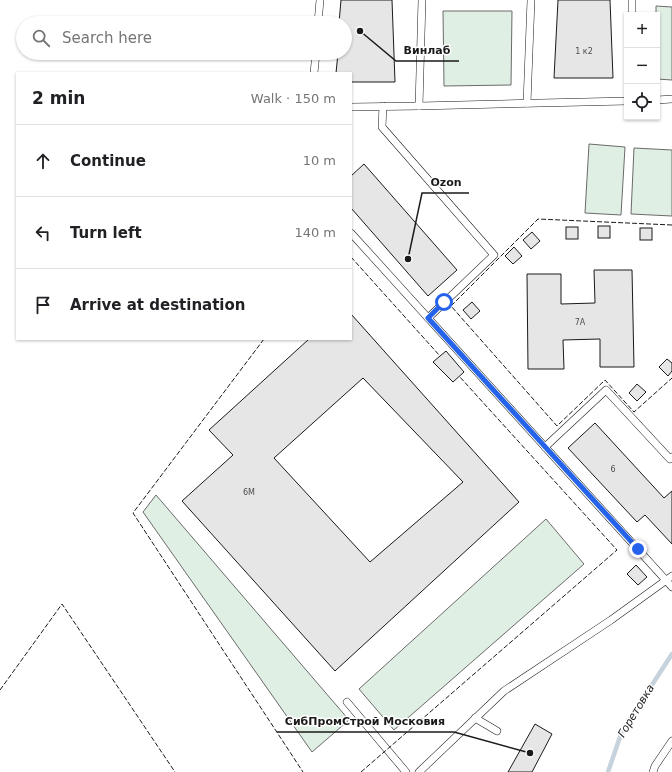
<!DOCTYPE html>
<meta charset="utf-8">
<style>
:root{--surface:#fff;--page:#f6f6f6;--text:#202124;--muted:#757577;--line:#e0e0e0}
body{margin:0;font-family:"DejaVu Sans",sans-serif;background:var(--page);color:var(--text)}
.controls{position:absolute;right:12px;top:12px;display:grid;overflow:hidden;border-radius:0px;box-shadow:0 1px 3px #0004}
.controls button{width:36px;height:36px;display:grid;place-items:center;padding:0;border:0;border-bottom:1px solid var(--line);background:var(--surface);color:var(--text);font:20px sans-serif}
.stop{position:absolute;width:12px;height:12px;margin:-9px;border:3px solid #2563eb;border-radius:50%;background:#fff}
.stop.end{background:#2563eb;border-color:#fff;box-shadow:0 1px 4px #0008}
.list{margin:0;padding:0;list-style:none}
h2{display:flex;justify-content:space-between;align-items:center;height:52px;margin:0;padding:0 16px;font-size:17px}
h2 small{font-size:13px;font-weight:400;color:var(--muted)}
.list li{display:grid;grid-template-columns:26px 1fr auto;gap:12px;align-items:center;box-sizing:border-box;height:72px;padding:0 16px;border-top:1px solid var(--line)}
.list b{display:block;font-size:15px;white-space:nowrap}
.list em{font-size:13px;font-style:normal;color:var(--muted)}
.icon{flex:none;width:22px;height:22px;fill:none;stroke:currentColor;stroke-width:2;stroke-linecap:round;stroke-linejoin:round}
.map{position:relative;flex:none;width:672px;height:772px;overflow:hidden}
.search{position:absolute;background:var(--surface);box-shadow:0 1px 3px #0004;left:16px;top:16px;width:336px;height:44px;display:flex;align-items:center;gap:10px;box-sizing:border-box;padding:0 14px;border-radius:22px;color:var(--muted);font-size:15px}
.panel{position:absolute;background:var(--surface);box-shadow:0 1px 3px #0004;left:16px;top:72px;width:336px;height:268px;border-radius:0px}
.map>svg:first-child{display:block}
</style>
<div class="map">
<svg width="672" height="772" viewBox="0 0 672 772">
<rect width="100%" height="100%" fill="#fff"/>
<g fill="#e0efe3" stroke="#6a6a6a">
<path d="M 656,6 L 672,7 L 672,80 L 657,79 L 657,15 L 656,15 Z"/>
<path d="M 443,11 L 512,11 L 511,85 L 444,86 Z"/>
<path d="M 589,144 L 625,147 L 621,215 L 585,213 Z"/>
<path d="M 634,148 L 672,150 L 672,216 L 631,214 Z"/>
<path d="M 156,495 L 349,720 L 312,752 L 143,512 Z"/>
<path d="M 546,519 L 584,564 L 394,730 L 359,689 Z"/>
</g>
<g fill="none" stroke-linecap="round" stroke-linejoin="round">
<path stroke="#c6d2dc" stroke-width="4.5" d="M 608,772 L 622,731 L 672,654"/>
</g>
<g fill="#e6e6e6" stroke="#1a1a1a" fill-rule="evenodd">
<path d="M 341,0 L 392,0 L 395,82 L 351,82 L 351,73 L 336,73 L 338,53 L 345,53 L 345,23 L 339,23 Z"/>
<path d="M 558,0 L 610,0 L 613,78 L 554,78 Z"/>
<path d="M 364,164 L 457,270 L 428,296 L 351,208 L 351,176 Z"/>
<rect x="598" y="226" width="12" height="12"/>
<rect x="566" y="227" width="12" height="12"/>
<rect x="640" y="228" width="12" height="12"/>
<path d="M 532,232 L 540,241 L 531,249 L 523,240 Z"/>
<path d="M 514,247 L 522,256 L 513,264 L 505,256 Z"/>
<path d="M 594,270 L 632,270 L 634,367 L 600,367 L 600,339 L 563,340 L 564,369 L 528,369 L 527,274 L 561,274 L 561,304 L 595,303 Z"/>
<path d="M 472,302 L 480,311 L 471,319 L 463,310 Z"/>
<path d="M 351,314 L 519,502 L 335,671 L 182,501 L 233,455 L 209,430 L 309,339 L 351,339 ZM 363,378 L 463,482 L 370,562 L 274,458 Z"/>
<path d="M 446,351 L 464,372 L 453,382 L 433,362 Z"/>
<path d="M 667,359 L 672,363 L 672,371 L 668,376 L 659,367 Z"/>
<path d="M 637,384 L 646,392 L 637,401 L 629,393 Z"/>
<path d="M 595,423 L 664,498 L 672,491 L 672,544 L 645,515 L 637,522 L 568,448 Z"/>
<path d="M 636,565 L 647,577 L 638,585 L 627,574 Z"/>
<path d="M 535,724 L 552,734 L 532,772 L 508,772 Z"/>
</g>
<g fill="none" stroke-linecap="round" stroke-linejoin="round">
<g stroke="#1a1a1a" stroke-width="8">
<g id="service">
<path d="M 632,15 L 632,0"/>
<path d="M 318,23 L 320,0"/>
<path d="M 314,73 L 316,53"/>
<path d="M 657,100 L 672,99"/>
<path d="M 527,103 L 531,0"/>
<path d="M 383,106 L 382,127 L 494,255 L 428,318"/>
<path d="M 419,106 L 422,0"/>
<path d="M 351,107 L 419,106 L 627,101"/>
<path d="M 351,233 L 672,587"/>
<path d="M 545,447 L 606,390 L 670,459 L 672,457"/>
<path d="M 347,702 L 406,772"/>
<path d="M 475,718 L 497,731"/>
<path d="M 419,772 L 504,691 L 611,620 L 672,576"/>
<path d="M 653,772 L 655,766 L 672,741"/>
</g>
</g>
<use href="#service" stroke="#fff" stroke-width="7"/>
<g stroke="#1a1a1a" stroke-width="1" stroke-dasharray="5 2" stroke-linecap="butt">
<path d="M 672,225 L 538,219 L 451,306 L 557,426 L 605,380 L 634,412 L 672,378"/>
<path d="M 351,257 L 440,356"/>
<path d="M 264,339 L 133,513 L 303,772"/>
<path d="M 0,690 L 62,604 L 175,772"/>
<path d="M 361,772 L 617,550 L 459,376"/>
</g>
</g>
<g fill="none" stroke-linecap="round" stroke-linejoin="round">
<path stroke="#2563eb" stroke-width="5" d="M 444,302 L 428,318 L 638,549"/>
</g>
<g text-anchor="middle" dominant-baseline="central" stroke-width="3" stroke-linejoin="round" paint-order="stroke">
<g font-size="8" fill="#4d4d4d">
<text x="584" y="51">1 к2</text>
<text x="580" y="322">7А</text>
<text x="613" y="469">6</text>
<text x="249" y="492">6М</text>
</g>
<g font-size="11" font-style="italic" fill="#1a1a1a" stroke="#fff">
<text transform="translate(636 711) rotate(-59)">Горетовка</text>
</g>
</g>
<path fill="none" stroke="#1a1a1a" stroke-width="1.5" d="M360 31L396 61H459M408 259L422 193H469M530 753L454 732H277"/>
<g fill="#1a1a1a" stroke="#fff" stroke-width="1.5">
<circle cx="360" cy="31" r="4"/>
<circle cx="408" cy="259" r="4"/>
<circle cx="530" cy="753" r="4"/>
</g>
<g font-size="11" text-anchor="middle" font-weight="bold" fill="#1a1a1a" stroke="#fff" stroke-width="3" stroke-linejoin="round" paint-order="stroke">
<text x="427" y="54">Винлаб</text>
<text x="446" y="186">Ozon</text>
<text x="365" y="725">СибПромСтрой Московия</text>
</g>
</svg>
<div class="controls">
<button>+</button>
<button>−</button>
<button><svg class="icon" aria-label="locate" viewBox="0 0 24 24"><circle cx="12" cy="12" r="6"/><path d="M12 2v4M12 18v4M2 12h4M18 12h4"/></svg></button>
</div>
<div class="stop" style="left:444px;top:302px"></div>
<div class="stop end" style="left:638px;top:549px"></div>
<div class="search"><svg class="icon" aria-label="search" viewBox="0 0 24 24"><circle cx="10" cy="10" r="6"/><path d="M15 15l6 6"/></svg>Search here</div>
<section class="panel">
<h2>2 min<small>Walk · 150 m</small></h2>
<ul class="list">
<li><svg class="icon" aria-label="ahead" viewBox="0 0 24 24"><path d="M12 20V5M6 11l6-6 6 6"/></svg><div><b>Continue</b></div><em>10 m</em></li>
<li><svg class="icon" aria-label="left" viewBox="0 0 24 24"><path d="M17 20v-9H6M10 6l-5 5 5 5"/></svg><div><b>Turn left</b></div><em>140 m</em></li>
<li><svg class="icon" aria-label="arrive" viewBox="0 0 24 24"><path d="M6 21V4h12l-3 4 3 4H6"/></svg><div><b>Arrive at destination</b></div></li>
</ul>
</section>
</div>
